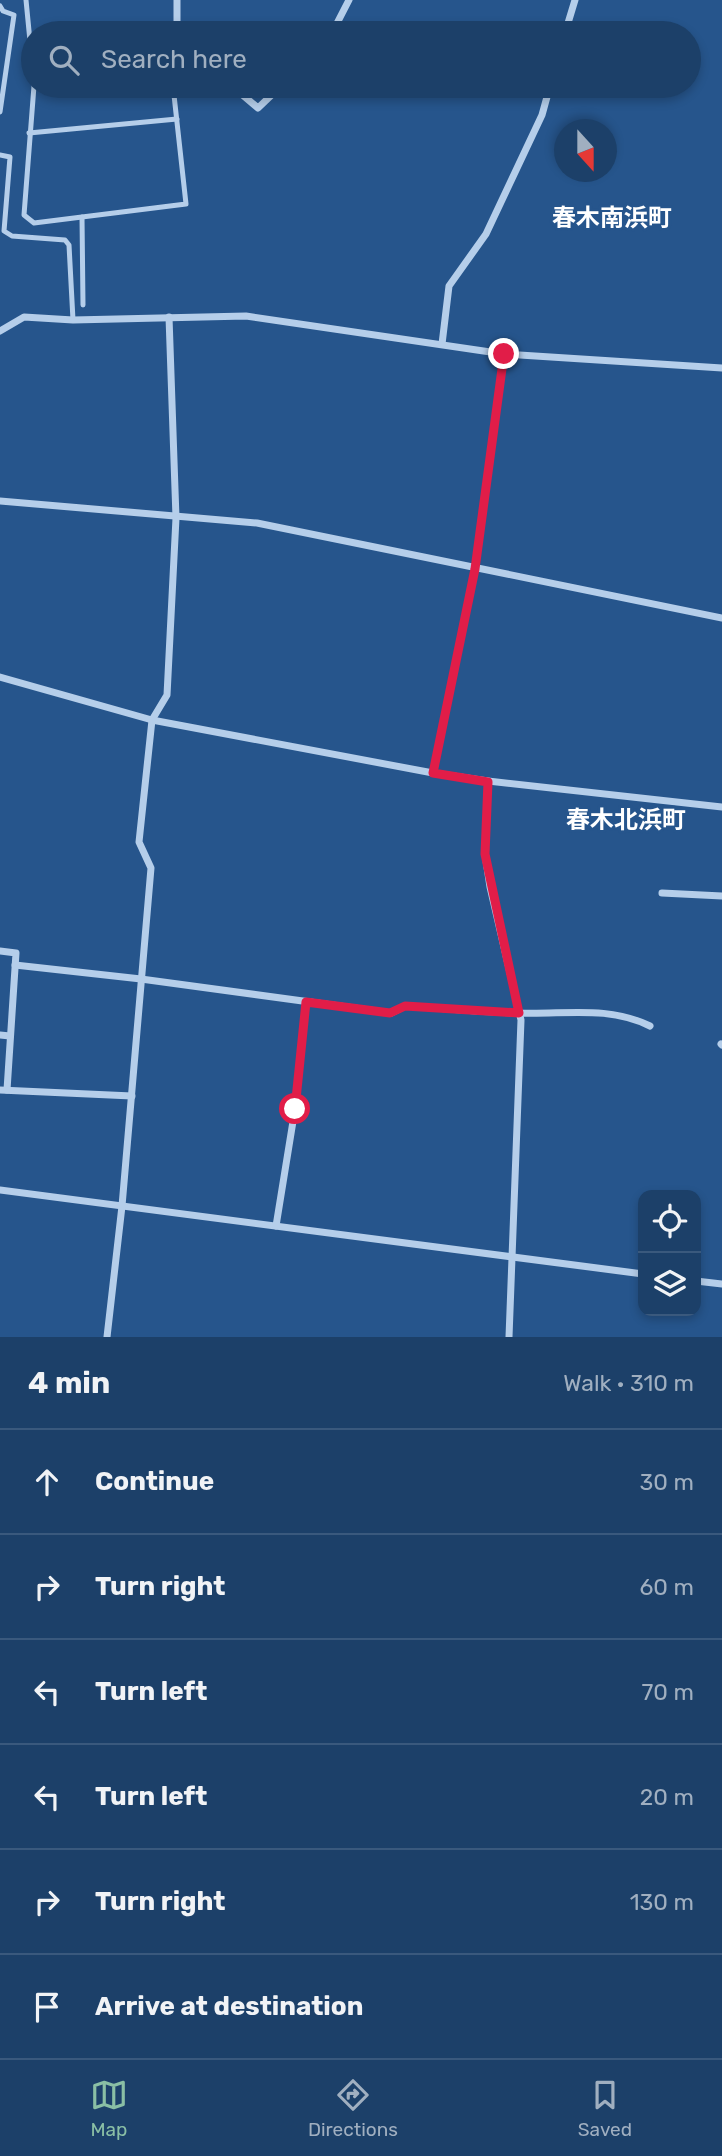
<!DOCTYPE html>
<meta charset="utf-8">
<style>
:root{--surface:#1c4069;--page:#25476f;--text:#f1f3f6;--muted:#a0afc0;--line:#3a597d;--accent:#8abfa5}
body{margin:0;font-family:Rubik,"Noto Sans JP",sans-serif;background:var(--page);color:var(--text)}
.controls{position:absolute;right:21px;bottom:21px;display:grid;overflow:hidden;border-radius:14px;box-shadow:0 4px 10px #0003}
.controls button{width:63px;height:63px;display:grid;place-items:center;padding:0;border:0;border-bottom:2px solid var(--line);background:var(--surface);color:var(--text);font:35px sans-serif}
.compass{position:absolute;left:554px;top:119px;width:63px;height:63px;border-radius:50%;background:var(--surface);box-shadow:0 4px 10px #0003;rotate:159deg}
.stop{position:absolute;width:21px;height:21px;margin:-16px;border:5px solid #e11d48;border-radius:50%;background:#fff}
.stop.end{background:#e11d48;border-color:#fff;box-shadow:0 2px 7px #0008}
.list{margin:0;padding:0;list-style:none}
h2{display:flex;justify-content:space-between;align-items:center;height:91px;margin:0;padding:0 28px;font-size:30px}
h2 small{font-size:23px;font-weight:400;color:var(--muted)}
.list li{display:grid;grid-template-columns:46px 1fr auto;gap:21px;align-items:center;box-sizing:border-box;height:105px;padding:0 28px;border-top:2px solid var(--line)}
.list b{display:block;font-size:26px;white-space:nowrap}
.list em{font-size:23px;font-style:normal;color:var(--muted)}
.icon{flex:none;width:38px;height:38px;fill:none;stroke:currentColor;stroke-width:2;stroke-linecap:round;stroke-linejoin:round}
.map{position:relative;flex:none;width:722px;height:1337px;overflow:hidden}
.search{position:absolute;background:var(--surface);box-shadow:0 4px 10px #0003;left:21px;right:21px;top:21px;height:77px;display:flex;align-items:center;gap:18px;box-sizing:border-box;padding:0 24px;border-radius:38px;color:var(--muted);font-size:26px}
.sheet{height:721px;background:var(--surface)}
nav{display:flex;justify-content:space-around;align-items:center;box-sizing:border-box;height:98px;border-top:2px solid var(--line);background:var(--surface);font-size:19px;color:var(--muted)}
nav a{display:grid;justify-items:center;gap:4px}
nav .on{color:var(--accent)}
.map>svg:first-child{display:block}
</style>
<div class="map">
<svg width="722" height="1337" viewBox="0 0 722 1337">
<rect width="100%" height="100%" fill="#26558c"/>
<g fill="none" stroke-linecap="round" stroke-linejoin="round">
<g stroke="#b5ceea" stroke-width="5">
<path d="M 26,0 L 33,72"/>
<path d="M 0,6 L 3,11 L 14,15 L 0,112"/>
<path d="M 34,86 L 24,215 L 34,223 L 186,204 L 173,86"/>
<path d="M 29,133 L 177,119"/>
<path d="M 0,155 L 10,157 L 4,231 L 12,236 L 65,240 L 69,245 L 73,320"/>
<path d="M 82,217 L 83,305"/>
</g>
<g stroke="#b5ceea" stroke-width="7">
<path d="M 177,0 L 177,33"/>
<path d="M 332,33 L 349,0"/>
<path d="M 565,33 L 575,0"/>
<path d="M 232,86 L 258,108 L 281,86"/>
<path d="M 0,331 L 24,317 L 73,320 L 246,316 L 504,354 L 722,368"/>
<path d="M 442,344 L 449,286 L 486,234 L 542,115 L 550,86"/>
<path d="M 0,501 L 257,523 L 722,618"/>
<path d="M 0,677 L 152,720 L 433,773 L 488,781 L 722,807"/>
<path d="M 433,773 L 475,569 L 504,354"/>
<path d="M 488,781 L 485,854 L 490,887 L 521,1020 L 509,1337"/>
<path d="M 662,893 L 722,896"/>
<path d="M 0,951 L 16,953 L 7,1090"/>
<path d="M 15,965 L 141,979 L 391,1013 L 405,1006 C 442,1008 480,1012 518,1013 C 564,1015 607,1005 650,1026"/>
<path d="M 0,1035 L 10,1036"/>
<path d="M 721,1044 L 722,1045"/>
<path d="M 0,1090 L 132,1096"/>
<path d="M 0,1190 L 643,1274"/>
<path d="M 276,1226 L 295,1109 L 306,1002"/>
<path d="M 696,1281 L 722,1284"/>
<path d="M 107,1337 L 122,1206 L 151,868 L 139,842 L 152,720 L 167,695 L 176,518 L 169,317"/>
</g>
</g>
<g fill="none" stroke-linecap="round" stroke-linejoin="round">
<path stroke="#e11d48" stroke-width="9" d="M 295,1109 L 306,1002 L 390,1013 L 405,1006 L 519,1013 L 485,854 L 488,782 L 433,773 L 475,569 L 504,354"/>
</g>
<g text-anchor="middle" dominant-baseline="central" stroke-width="6" stroke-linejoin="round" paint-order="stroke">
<g font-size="24" font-weight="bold" fill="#fff" stroke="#26558c">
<text x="612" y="218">春木南浜町</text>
<text x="626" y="820">春木北浜町</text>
</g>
</g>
</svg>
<div class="controls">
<button><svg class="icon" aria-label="locate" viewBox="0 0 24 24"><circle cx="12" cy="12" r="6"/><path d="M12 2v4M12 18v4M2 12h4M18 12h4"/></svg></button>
<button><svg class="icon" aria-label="layers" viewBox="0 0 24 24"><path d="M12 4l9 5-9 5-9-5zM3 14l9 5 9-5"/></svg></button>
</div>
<svg class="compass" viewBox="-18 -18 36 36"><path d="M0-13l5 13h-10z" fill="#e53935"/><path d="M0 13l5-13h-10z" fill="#a0afc0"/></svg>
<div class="stop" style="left:295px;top:1109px"></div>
<div class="stop end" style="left:504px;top:354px"></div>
<div class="search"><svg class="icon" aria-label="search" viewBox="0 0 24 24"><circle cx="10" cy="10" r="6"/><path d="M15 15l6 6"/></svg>Search here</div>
</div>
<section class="sheet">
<h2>4 min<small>Walk · 310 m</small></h2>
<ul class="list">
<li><svg class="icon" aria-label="ahead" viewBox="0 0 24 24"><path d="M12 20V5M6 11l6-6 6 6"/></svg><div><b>Continue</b></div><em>30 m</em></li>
<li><svg class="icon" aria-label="right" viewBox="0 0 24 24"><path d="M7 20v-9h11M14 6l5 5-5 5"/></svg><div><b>Turn right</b></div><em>60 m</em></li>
<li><svg class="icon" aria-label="left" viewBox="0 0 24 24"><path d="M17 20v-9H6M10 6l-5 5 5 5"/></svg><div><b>Turn left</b></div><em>70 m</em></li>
<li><svg class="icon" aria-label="left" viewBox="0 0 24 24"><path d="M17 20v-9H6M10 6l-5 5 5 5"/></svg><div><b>Turn left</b></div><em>20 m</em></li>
<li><svg class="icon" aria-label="right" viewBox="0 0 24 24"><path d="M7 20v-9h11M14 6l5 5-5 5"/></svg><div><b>Turn right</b></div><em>130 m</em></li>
<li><svg class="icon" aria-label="arrive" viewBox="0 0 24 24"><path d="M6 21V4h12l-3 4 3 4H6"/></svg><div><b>Arrive at destination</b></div></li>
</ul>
</section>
<nav>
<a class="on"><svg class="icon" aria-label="map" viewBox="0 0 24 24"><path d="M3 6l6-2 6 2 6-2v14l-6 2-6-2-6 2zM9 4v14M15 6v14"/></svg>Map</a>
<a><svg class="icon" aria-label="directions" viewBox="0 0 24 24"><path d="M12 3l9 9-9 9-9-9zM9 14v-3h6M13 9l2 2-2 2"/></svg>Directions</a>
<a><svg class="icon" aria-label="saved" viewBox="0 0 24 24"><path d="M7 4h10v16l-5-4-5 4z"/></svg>Saved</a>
</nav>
